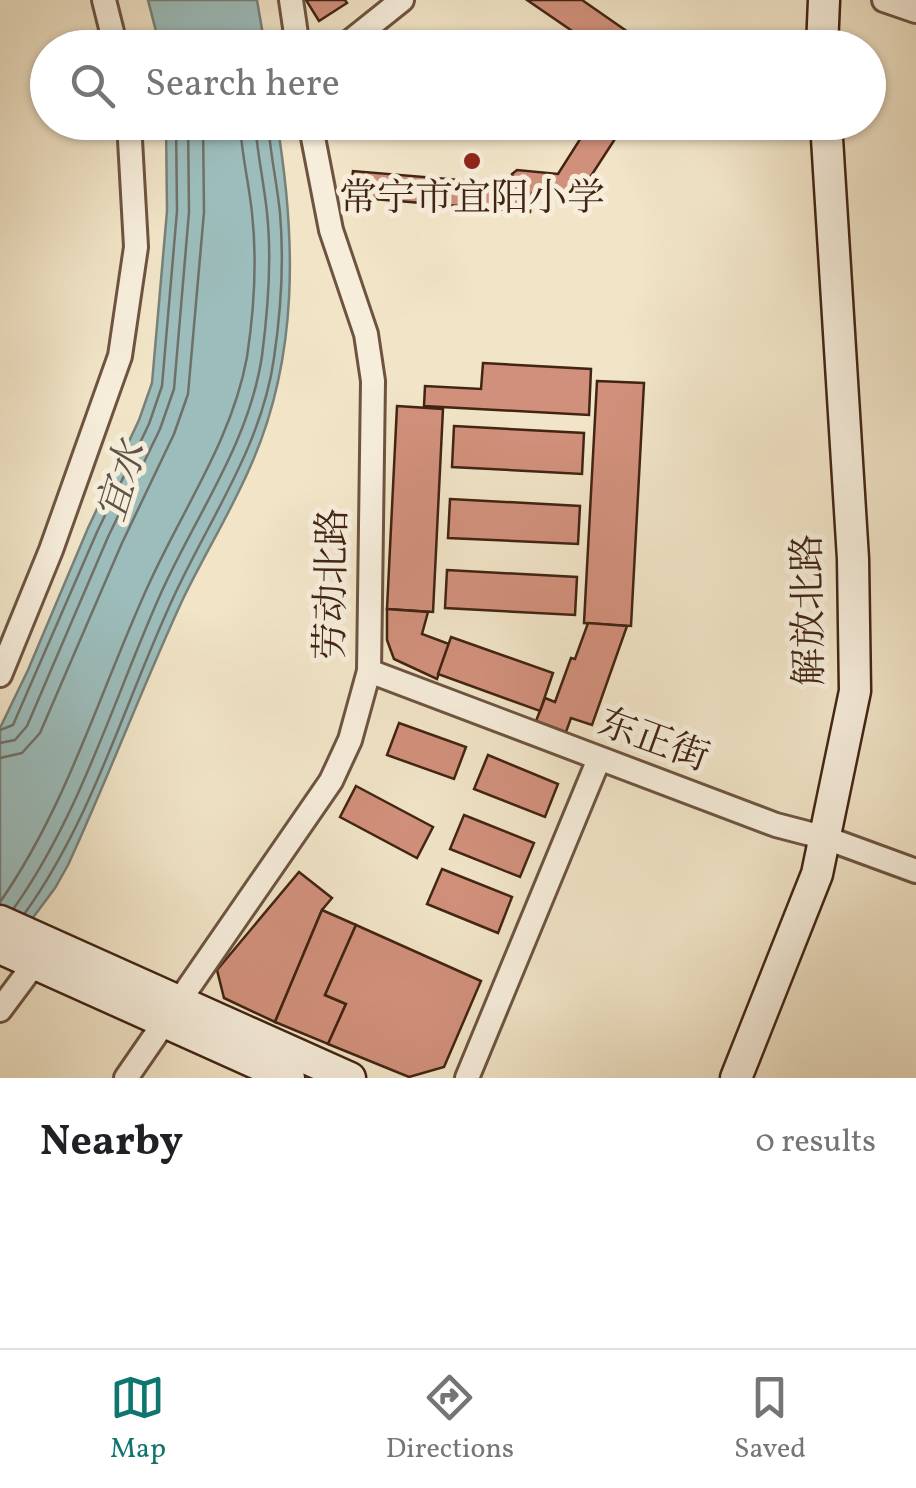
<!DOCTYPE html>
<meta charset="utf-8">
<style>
:root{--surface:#fff;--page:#f6f6f6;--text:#202124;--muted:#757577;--line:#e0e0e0;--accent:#0f766e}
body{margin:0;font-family:Vollkorn,"Noto Serif SC",serif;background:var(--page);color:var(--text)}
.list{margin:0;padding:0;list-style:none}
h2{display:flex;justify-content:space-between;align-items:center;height:130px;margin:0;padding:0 40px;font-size:42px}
h2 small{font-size:32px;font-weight:400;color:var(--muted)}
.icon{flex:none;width:55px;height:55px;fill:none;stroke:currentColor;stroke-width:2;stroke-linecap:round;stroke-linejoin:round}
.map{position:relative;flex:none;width:916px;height:1078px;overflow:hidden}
.search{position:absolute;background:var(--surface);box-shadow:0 2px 8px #0004;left:30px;right:30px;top:30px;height:110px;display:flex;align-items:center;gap:25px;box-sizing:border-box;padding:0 35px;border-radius:55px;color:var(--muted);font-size:38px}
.sheet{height:270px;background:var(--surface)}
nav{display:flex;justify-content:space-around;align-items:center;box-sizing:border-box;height:140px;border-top:2px solid var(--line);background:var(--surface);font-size:28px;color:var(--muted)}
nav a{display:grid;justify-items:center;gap:5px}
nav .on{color:var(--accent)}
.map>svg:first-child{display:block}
</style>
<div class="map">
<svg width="916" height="1078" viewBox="0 0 916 1078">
<rect width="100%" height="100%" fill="#f1e4c7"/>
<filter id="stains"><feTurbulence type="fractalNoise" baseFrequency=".002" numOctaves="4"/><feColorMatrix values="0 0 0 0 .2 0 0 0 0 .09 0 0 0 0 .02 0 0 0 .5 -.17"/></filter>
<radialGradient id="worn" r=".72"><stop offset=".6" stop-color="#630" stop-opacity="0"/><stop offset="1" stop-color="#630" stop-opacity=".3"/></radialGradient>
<g fill="#9cbdbc" stroke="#788078" stroke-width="2.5">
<path d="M 148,0 L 257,0 L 265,47 L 160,47 Z"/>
<path d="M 166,123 L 277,123 C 296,238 299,356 251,465 C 231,512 204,555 182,601 C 142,688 108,778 68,865 L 55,888 L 0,962 L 0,728 L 28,670 L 88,528 L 139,420 L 152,383 L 167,211 Z"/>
</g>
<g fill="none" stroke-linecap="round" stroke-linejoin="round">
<g stroke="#6f7068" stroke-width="2.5">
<path d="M 0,730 L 13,725 L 97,532 L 149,424 L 162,386 L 177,211 L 176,122"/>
<path d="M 0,743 L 15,740 L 27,726 L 108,537 L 160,429 L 174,389 L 189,212 L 188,122"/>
<path d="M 0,758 L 22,753 L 40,733 L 122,543 L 174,434 L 188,394 L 204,212 L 203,122"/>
<path d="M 0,902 C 67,806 100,691 148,586 C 182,510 232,440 247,357 C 254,311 257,259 252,213 C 249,183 241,152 240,122"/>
<path d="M 14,908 C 81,813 114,698 161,593 C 196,515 249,443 262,356 C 268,310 272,259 267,213 C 264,183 257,152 255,122"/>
<path d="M 25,913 C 93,818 125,701 174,596 C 210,518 262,445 274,358 C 281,311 284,260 280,213 C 277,183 270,153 268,122"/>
</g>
</g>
<g fill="#d1907b" stroke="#422413" stroke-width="2.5">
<path d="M 306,0 L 345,0 L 347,3 L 319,21 Z"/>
<path d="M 527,0 L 582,0 L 651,48 L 597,48 Z"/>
<path d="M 591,122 L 626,122 L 578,196 L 532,193 L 530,212 L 350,197 L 353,171 L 518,185 L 512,174 L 517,170 L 558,174 Z"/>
<path d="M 483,363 L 591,369 L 589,415 L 424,406 L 425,386 L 481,389 Z"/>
<path d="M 597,381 L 644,383 L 631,626 L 584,623 Z"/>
<path d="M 397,406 L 443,409 L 433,612 L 387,609 Z"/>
<path d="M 454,426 L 584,433 L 582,474 L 452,467 Z"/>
<path d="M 450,499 L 580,506 L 578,544 L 448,538 Z"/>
<path d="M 447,570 L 577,577 L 575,615 L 445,608 Z"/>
<path d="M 387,609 L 428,612 L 422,634 L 449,644 L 437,679 L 394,659 L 387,640 Z"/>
<path d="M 588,623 L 627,626 L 592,725 L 571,718 L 566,732 L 536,721 L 545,698 L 555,702 L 571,658 L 575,659 Z"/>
<path d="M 451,637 L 553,673 L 540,711 L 438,674 Z"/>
<path d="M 399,723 L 466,747 L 454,779 L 387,755 Z"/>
<path d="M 488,755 L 558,784 L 545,817 L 474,789 Z"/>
<path d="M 356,786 L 433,827 L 417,858 L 340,817 Z"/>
<path d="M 464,815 L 534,843 L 520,877 L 450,849 Z"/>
<path d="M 442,869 L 512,897 L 498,933 L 427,904 Z"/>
<path d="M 299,872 L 332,898 L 322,910 L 275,1022 L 224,998 L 217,970 Z"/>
<path d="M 322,910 L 356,925 L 325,995 L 346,1004 L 328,1044 L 275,1022 Z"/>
<path d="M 356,925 L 481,981 L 444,1067 L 409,1077 L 328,1044 L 346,1004 L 325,995 Z"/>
</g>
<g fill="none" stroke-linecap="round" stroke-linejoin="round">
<g stroke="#6e5440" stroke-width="28">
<g id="street">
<path d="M 104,0 L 116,48"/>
<path d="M 291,0 L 298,48"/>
<path d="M 884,0 L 916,11"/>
<path d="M 342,48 L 402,0"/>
<path d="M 369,671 L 776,825 L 826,838 L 916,871"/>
<path d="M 0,675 L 51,550 L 120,356 L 136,247 L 129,122"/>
<path d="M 0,1010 L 35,963"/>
<path d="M 126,1078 L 331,781 L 350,740 L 369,671 L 373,381 L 366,334 L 331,230 L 310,122"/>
<path d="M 467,1078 L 599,759"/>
</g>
</g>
<g stroke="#422413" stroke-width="35">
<g id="secondary">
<path d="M 822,48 L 824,0"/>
<path d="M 0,921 L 350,1078"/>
<path d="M 0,948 L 289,1078"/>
<path d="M 736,1078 L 817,874 L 855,691 L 853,559 L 826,122"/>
</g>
</g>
<use href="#street" stroke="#f6eddb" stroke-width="22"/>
<use href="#secondary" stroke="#f6eddb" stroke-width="30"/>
</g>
<circle fill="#8f2418" stroke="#f6eddb" stroke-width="4" cx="472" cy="161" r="10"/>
<g text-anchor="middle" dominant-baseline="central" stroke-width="10" stroke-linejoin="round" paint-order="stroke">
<g font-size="38" fill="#422413" stroke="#f6eddb">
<text x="472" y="200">常宁市宜阳小学</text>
</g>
<g font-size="38" fill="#422413" stroke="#f6eddb">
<text transform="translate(334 584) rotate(-89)">劳动北路</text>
<text transform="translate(811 610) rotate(-91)">解放北路</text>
<text transform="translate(653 742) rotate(20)">东正街</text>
</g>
<g font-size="40" font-style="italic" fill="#5d5246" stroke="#f6eddb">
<text transform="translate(124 482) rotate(-73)">宜水</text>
</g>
</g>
<rect width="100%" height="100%" filter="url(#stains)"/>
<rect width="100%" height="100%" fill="url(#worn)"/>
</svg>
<div class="search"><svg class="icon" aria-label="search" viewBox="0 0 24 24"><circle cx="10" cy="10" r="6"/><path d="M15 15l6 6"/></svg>Search here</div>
</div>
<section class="sheet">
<h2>Nearby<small>0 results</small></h2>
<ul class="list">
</ul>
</section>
<nav>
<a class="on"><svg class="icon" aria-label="map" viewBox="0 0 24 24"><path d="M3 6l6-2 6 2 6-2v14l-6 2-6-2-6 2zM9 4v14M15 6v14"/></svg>Map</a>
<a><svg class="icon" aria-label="directions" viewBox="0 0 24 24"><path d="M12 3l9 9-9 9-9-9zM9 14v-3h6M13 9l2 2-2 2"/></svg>Directions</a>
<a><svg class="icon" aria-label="saved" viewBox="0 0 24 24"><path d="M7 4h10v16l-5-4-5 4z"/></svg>Saved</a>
</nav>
